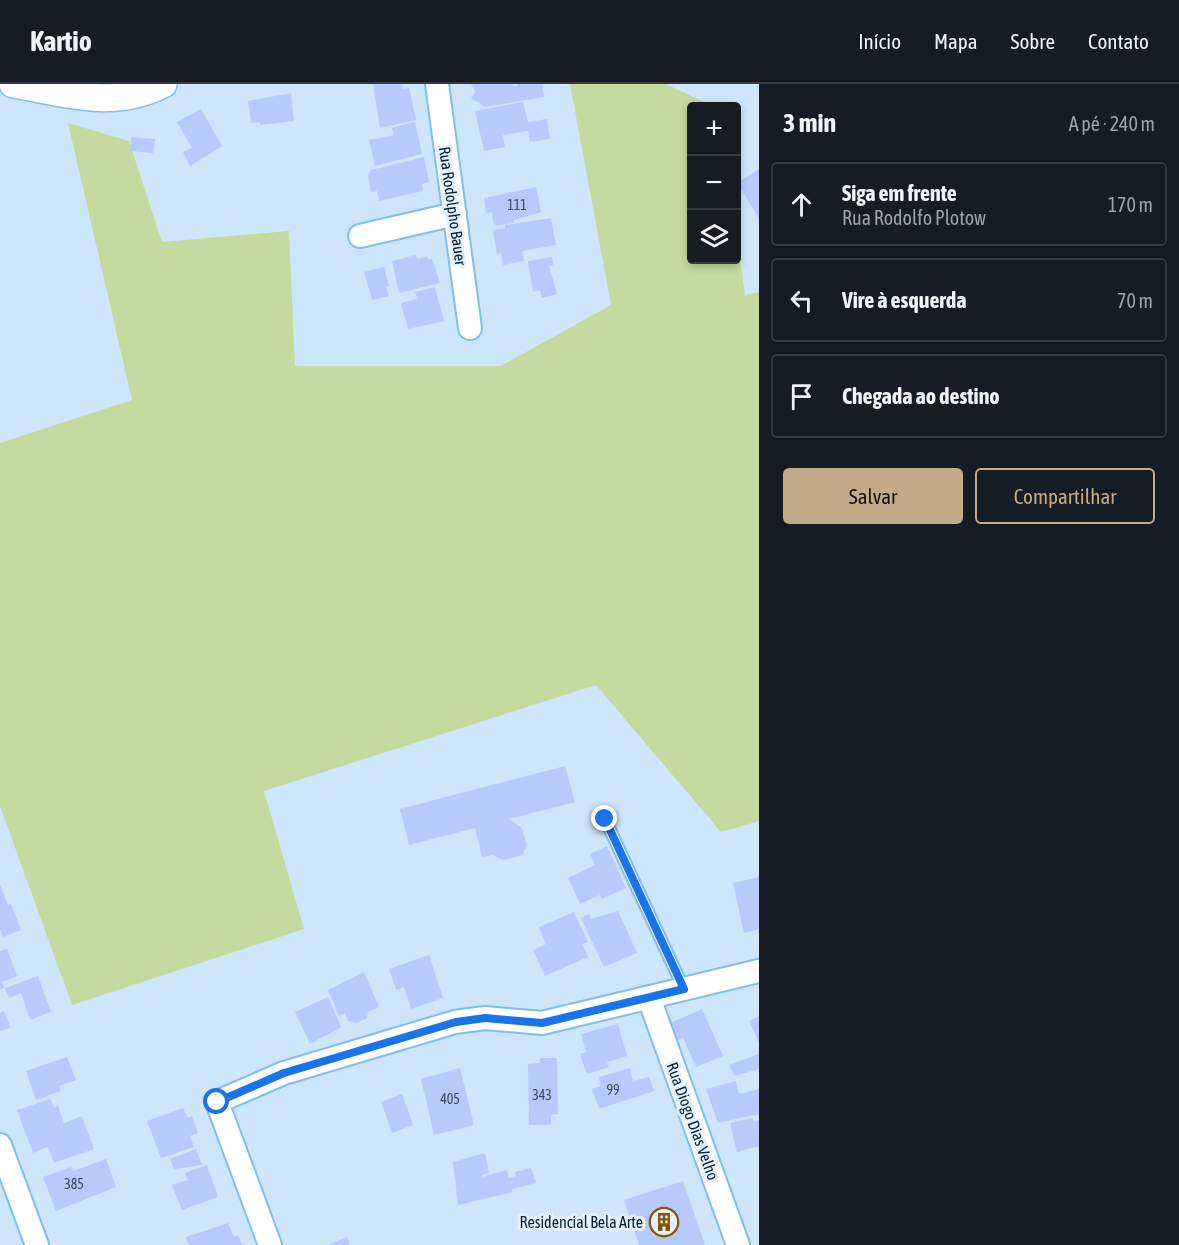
<!DOCTYPE html>
<html lang="pt">
<meta charset="utf-8">
<style>
:root{--surface:#171b24;--page:#20242c;--text:#f1f3f6;--muted:#9ea1a6;--line:#363941;--accent:#c3ab8a}
body{margin:0;font-family:"Asap Condensed",sans-serif;background:var(--page);color:var(--text)}
.controls{position:absolute;right:18px;top:18px;display:grid;overflow:hidden;border-radius:6px;box-shadow:0 3px 9px #0003}
.controls button{width:54px;height:54px;display:grid;place-items:center;padding:0;border:0;border-bottom:2px solid var(--line);background:var(--surface);color:var(--text);font:30px sans-serif}
.stop{position:absolute;width:18px;height:18px;margin:-14px;border:4px solid #1a73e8;border-radius:50%;background:#fff}
.stop.end{background:#1a73e8;border-color:#fff;box-shadow:0 2px 6px #0008}
.list{margin:0;padding:0;list-style:none}
h2{display:flex;justify-content:space-between;align-items:center;height:78px;margin:0;padding:0 24px;font-size:26px}
h2 small{font-size:20px;font-weight:400;color:var(--muted)}
.list li{display:grid;grid-template-columns:39px 1fr auto;gap:18px;align-items:center;box-sizing:border-box;height:84px;margin:0 12px 12px;padding:0 12px;border:2px solid var(--line);border-radius:6px}
.list b{display:block;font-size:22px;white-space:nowrap}
.list p{margin:0;font-size:20px;white-space:nowrap;color:var(--muted)}
.list em{font-size:20px;font-style:normal;color:var(--muted)}
.actions{display:flex;gap:12px;padding:18px 24px}
.actions a{flex:1;padding:14px 0;border:2px solid var(--accent);border-radius:6px;text-align:center;font-size:21px;color:var(--accent)}
.actions .main{background:var(--accent);color:#111}
.icon{flex:none;width:33px;height:33px;fill:none;stroke:currentColor;stroke-width:2;stroke-linecap:round;stroke-linejoin:round}
.map{position:relative;flex:none;width:759px;height:1161px;overflow:hidden}
header{display:flex;align-items:center;gap:36px;box-sizing:border-box;height:84px;padding:0 30px;background:var(--surface);border-bottom:2px solid var(--line)}
header strong{font-size:28px}
nav{display:flex;gap:33px;margin-inline-start:auto;font-size:21px}
main{display:flex}
aside{flex:1;background:var(--surface)}
.map>svg:first-child{display:block}
</style>
<header>
<strong>Kartio</strong>
<nav><a>Início</a><a>Mapa</a><a>Sobre</a><a>Contato</a></nav>
</header>
<main>
<div class="map">
<svg width="759" height="1161" viewBox="0 0 759 1161">
<rect width="100%" height="100%" fill="#cde6fc"/>
<path fill="#c3db9e" d="M 570,0 L 666,0 L 712,22 L 692,22 L 692,176 L 736,176 L 737,150 L 745,211 L 759,208 L 759,737 L 721,748 L 596,601 L 264,707 L 304,845 L 72,921 L 0,722 L 0,359 L 132,316 L 68,39 L 129,57 L 162,158 L 289,147 L 295,282 L 501,282 L 611,221 Z"/>
<g fill="#b6cbfb">
<path d="M 373,0 L 402,0 L 403,5 L 409,4 L 416,36 L 380,44 Z"/>
<path d="M 471,0 L 511,0 L 516,3 L 518,0 L 542,0 L 544,13 L 485,23 L 471,14 L 475,8 Z"/>
<path d="M 291,9 L 294,37 L 260,41 L 260,38 L 251,39 L 248,17 Z"/>
<path d="M 523,18 L 528,38 L 547,35 L 550,55 L 530,58 L 528,47 L 503,51 L 505,63 L 484,67 L 475,27 Z"/>
<path d="M 201,25 L 222,62 L 190,82 L 183,68 L 192,64 L 177,38 Z"/>
<path d="M 415,38 L 422,70 L 375,82 L 369,56 L 394,51 L 392,44 Z"/>
<path d="M 131,53 L 155,55 L 153,69 L 130,67 Z"/>
<path d="M 424,73 L 429,98 L 422,100 L 423,107 L 379,117 L 377,107 L 371,108 L 368,91 L 371,86 Z"/>
<path d="M 759,85 L 759,134 L 737,99 Z"/>
<path d="M 536,103 L 541,128 L 514,136 L 514,139 L 494,142 L 492,128 L 486,129 L 484,114 Z"/>
<path d="M 551,134 L 556,161 L 522,167 L 524,177 L 503,181 L 501,169 L 497,170 L 493,146 L 505,144 L 505,141 Z"/>
<path d="M 415,171 L 418,175 L 427,172 L 428,176 L 432,175 L 440,199 L 399,209 L 392,177 Z"/>
<path d="M 552,173 L 553,181 L 549,182 L 557,210 L 542,214 L 540,206 L 533,208 L 528,177 Z"/>
<path d="M 384,183 L 389,202 L 386,203 L 389,212 L 372,216 L 364,188 Z"/>
<path d="M 435,203 L 444,237 L 408,245 L 401,219 L 417,215 L 415,208 Z"/>
<path d="M 565,682 L 575,718 L 509,735 L 522,744 L 527,762 L 522,771 L 503,776 L 493,771 L 482,773 L 475,744 L 409,761 L 400,725 Z"/>
<path d="M 607,762 L 626,804 L 602,815 L 600,811 L 580,820 L 568,794 L 595,781 L 590,770 Z"/>
<path d="M 759,793 L 759,845 L 744,849 L 733,799 Z"/>
<path d="M 0,801 L 8,821 L 11,820 L 21,846 L 3,853 L 0,845 Z"/>
<path d="M 618,827 L 637,869 L 604,883 L 581,834 L 589,830 L 591,835 Z"/>
<path d="M 574,828 L 588,858 L 582,860 L 588,873 L 545,892 L 533,866 L 546,860 L 539,843 Z"/>
<path d="M 7,865 L 17,892 L 2,898 L 4,904 L 0,906 L 0,867 Z"/>
<path d="M 429,871 L 443,914 L 411,925 L 404,903 L 396,906 L 389,885 Z"/>
<path d="M 364,888 L 379,923 L 368,928 L 367,934 L 357,939 L 348,937 L 345,929 L 339,932 L 328,906 Z"/>
<path d="M 38,892 L 51,928 L 30,936 L 21,909 L 9,914 L 5,904 Z"/>
<path d="M 328,913 L 341,943 L 310,960 L 295,928 Z"/>
<path d="M 702,925 L 723,972 L 696,983 L 683,954 L 673,959 L 666,941 Z"/>
<path d="M 4,927 L 11,944 L 0,947 L 0,929 Z"/>
<path d="M 759,932 L 759,959 L 749,937 Z"/>
<path d="M 618,940 L 627,972 L 607,978 L 609,983 L 587,990 L 580,970 L 586,968 L 581,950 Z"/>
<path d="M 759,970 L 759,985 L 734,992 L 729,981 Z"/>
<path d="M 67,973 L 76,996 L 59,1002 L 61,1007 L 36,1016 L 26,987 Z"/>
<path d="M 540,974 L 557,974 L 558,1030 L 551,1031 L 551,1041 L 529,1041 L 528,980 L 540,979 Z"/>
<path d="M 460,984 L 474,1041 L 434,1051 L 421,995 Z"/>
<path d="M 630,984 L 633,997 L 649,993 L 654,1007 L 599,1025 L 592,1005 L 601,1002 L 599,993 Z"/>
<path d="M 736,997 L 739,1010 L 759,1005 L 759,1030 L 718,1039 L 706,1005 Z"/>
<path d="M 402,1010 L 413,1041 L 392,1049 L 381,1018 Z"/>
<path d="M 50,1015 L 54,1024 L 58,1022 L 64,1039 L 82,1032 L 94,1065 L 54,1079 L 48,1063 L 33,1069 L 17,1026 Z"/>
<path d="M 183,1024 L 188,1034 L 192,1032 L 198,1049 L 190,1052 L 194,1063 L 161,1074 L 147,1037 Z"/>
<path d="M 753,1034 L 754,1037 L 759,1036 L 759,1062 L 737,1068 L 730,1039 Z"/>
<path d="M 196,1065 L 202,1081 L 174,1085 L 170,1075 Z"/>
<path d="M 485,1069 L 489,1089 L 481,1091 L 482,1093 L 507,1086 L 509,1094 L 516,1092 L 515,1088 L 531,1084 L 536,1099 L 512,1105 L 512,1108 L 458,1121 L 453,1078 Z"/>
<path d="M 106,1075 L 116,1103 L 56,1127 L 43,1093 L 71,1083 L 73,1087 Z"/>
<path d="M 207,1081 L 218,1113 L 182,1126 L 172,1101 L 188,1096 L 185,1089 Z"/>
<path d="M 683,1097 L 705,1161 L 639,1161 L 624,1116 Z"/>
<path d="M 228,1139 L 234,1153 L 238,1151 L 242,1161 L 189,1161 L 186,1153 Z"/>
<path d="M 347,1153 L 350,1161 L 328,1161 Z"/>
</g>
<g fill="none" stroke-linecap="round" stroke-linejoin="round">
<g stroke="#80bdf3" stroke-width="14">
<path id="service" d="M 605,735 L 684,905"/>
</g>
<g stroke="#80bdf3" stroke-width="26">
<g id="minor">
<path d="M 437,0 L 470,244"/>
<path d="M 360,152 L 455,130"/>
<path d="M 649,914 L 738,1161"/>
<path d="M 0,1061 L 37,1161"/>
<path d="M 270,1161 L 217,1018 L 284,989 L 455,938 L 485,934 L 542,939 L 759,887"/>
</g>
</g>
<g stroke="#80bdf3" stroke-width="30">
<path id="tertiary" d="M 13,0 C 67,9 112,26 163,0"/>
</g>
<use href="#service" stroke="#fff" stroke-width="10"/>
<use href="#minor" stroke="#fff" stroke-width="22"/>
<use href="#tertiary" stroke="#fff" stroke-width="27"/>
</g>
<g fill="none" stroke-linecap="round" stroke-linejoin="round">
<path stroke="#1a73e8" stroke-width="8" d="M 217,1018 L 284,989 L 456,938 L 485,934 L 542,939 L 684,905 L 605,735"/>
</g>
<defs>
<g id="building-ring" transform="scale(1.5)"><circle r="9.5" fill="#e5f1fc" stroke="#8a5205" stroke-width="1.5"/><path d="M-4-6H4V6H1V3H-1V6H-4ZM-2.5-4.3h1.7v1.8h-1.7ZM.8-4.3h1.7v1.8H.8ZM-2.5-1h1.7V.8h-1.7ZM.8-1h1.7V.8H.8Z" fill="#8a5205"/></g>
</defs>
<g fill-rule="evenodd">
<use href="#building-ring" x="664" y="1138"/>
</g>
<g text-anchor="middle" dominant-baseline="central" stroke-width="6" stroke-linejoin="round" paint-order="stroke">
<g font-size="14" fill="#324b66">
<text x="517" y="121">111</text>
<text x="613" y="1006">99</text>
<text x="542" y="1011">343</text>
<text x="450" y="1015">405</text>
<text x="74" y="1100">385</text>
</g>
<g font-size="16" fill="#062034" stroke="#e5f1fc">
<text transform="translate(453 122) rotate(82)">Rua Rodolpho Bauer</text>
<text transform="translate(693 1037) rotate(70)">Rua Diogo Dias Velho</text>
</g>
<g font-size="16" fill="#062034" stroke="#e5f1fc" text-anchor="end">
<text x="643" y="1138">Residencial Bela Arte</text>
</g>
</g>
</svg>
<div class="controls">
<button>+</button>
<button>−</button>
<button><svg class="icon" aria-label="layers" viewBox="0 0 24 24"><path d="M12 4l9 5-9 5-9-5zM3 14l9 5 9-5"/></svg></button>
</div>
<div class="stop" style="left:217px;top:1018px"></div>
<div class="stop end" style="left:605px;top:735px"></div>
</div>
<aside>
<h2>3 min<small>A pé · 240 m</small></h2>
<ul class="list">
<li><svg class="icon" aria-label="ahead" viewBox="0 0 24 24"><path d="M12 20V5M6 11l6-6 6 6"/></svg><div><b>Siga em frente</b><p>Rua Rodolfo Plotow</p></div><em>170 m</em></li>
<li><svg class="icon" aria-label="left" viewBox="0 0 24 24"><path d="M17 20v-9H6M10 6l-5 5 5 5"/></svg><div><b>Vire à esquerda</b></div><em>70 m</em></li>
<li><svg class="icon" aria-label="arrive" viewBox="0 0 24 24"><path d="M6 21V4h12l-3 4 3 4H6"/></svg><div><b>Chegada ao destino</b></div></li>
</ul>
<div class="actions"><a class="main">Salvar</a><a>Compartilhar</a></div>
</aside>
</main>
